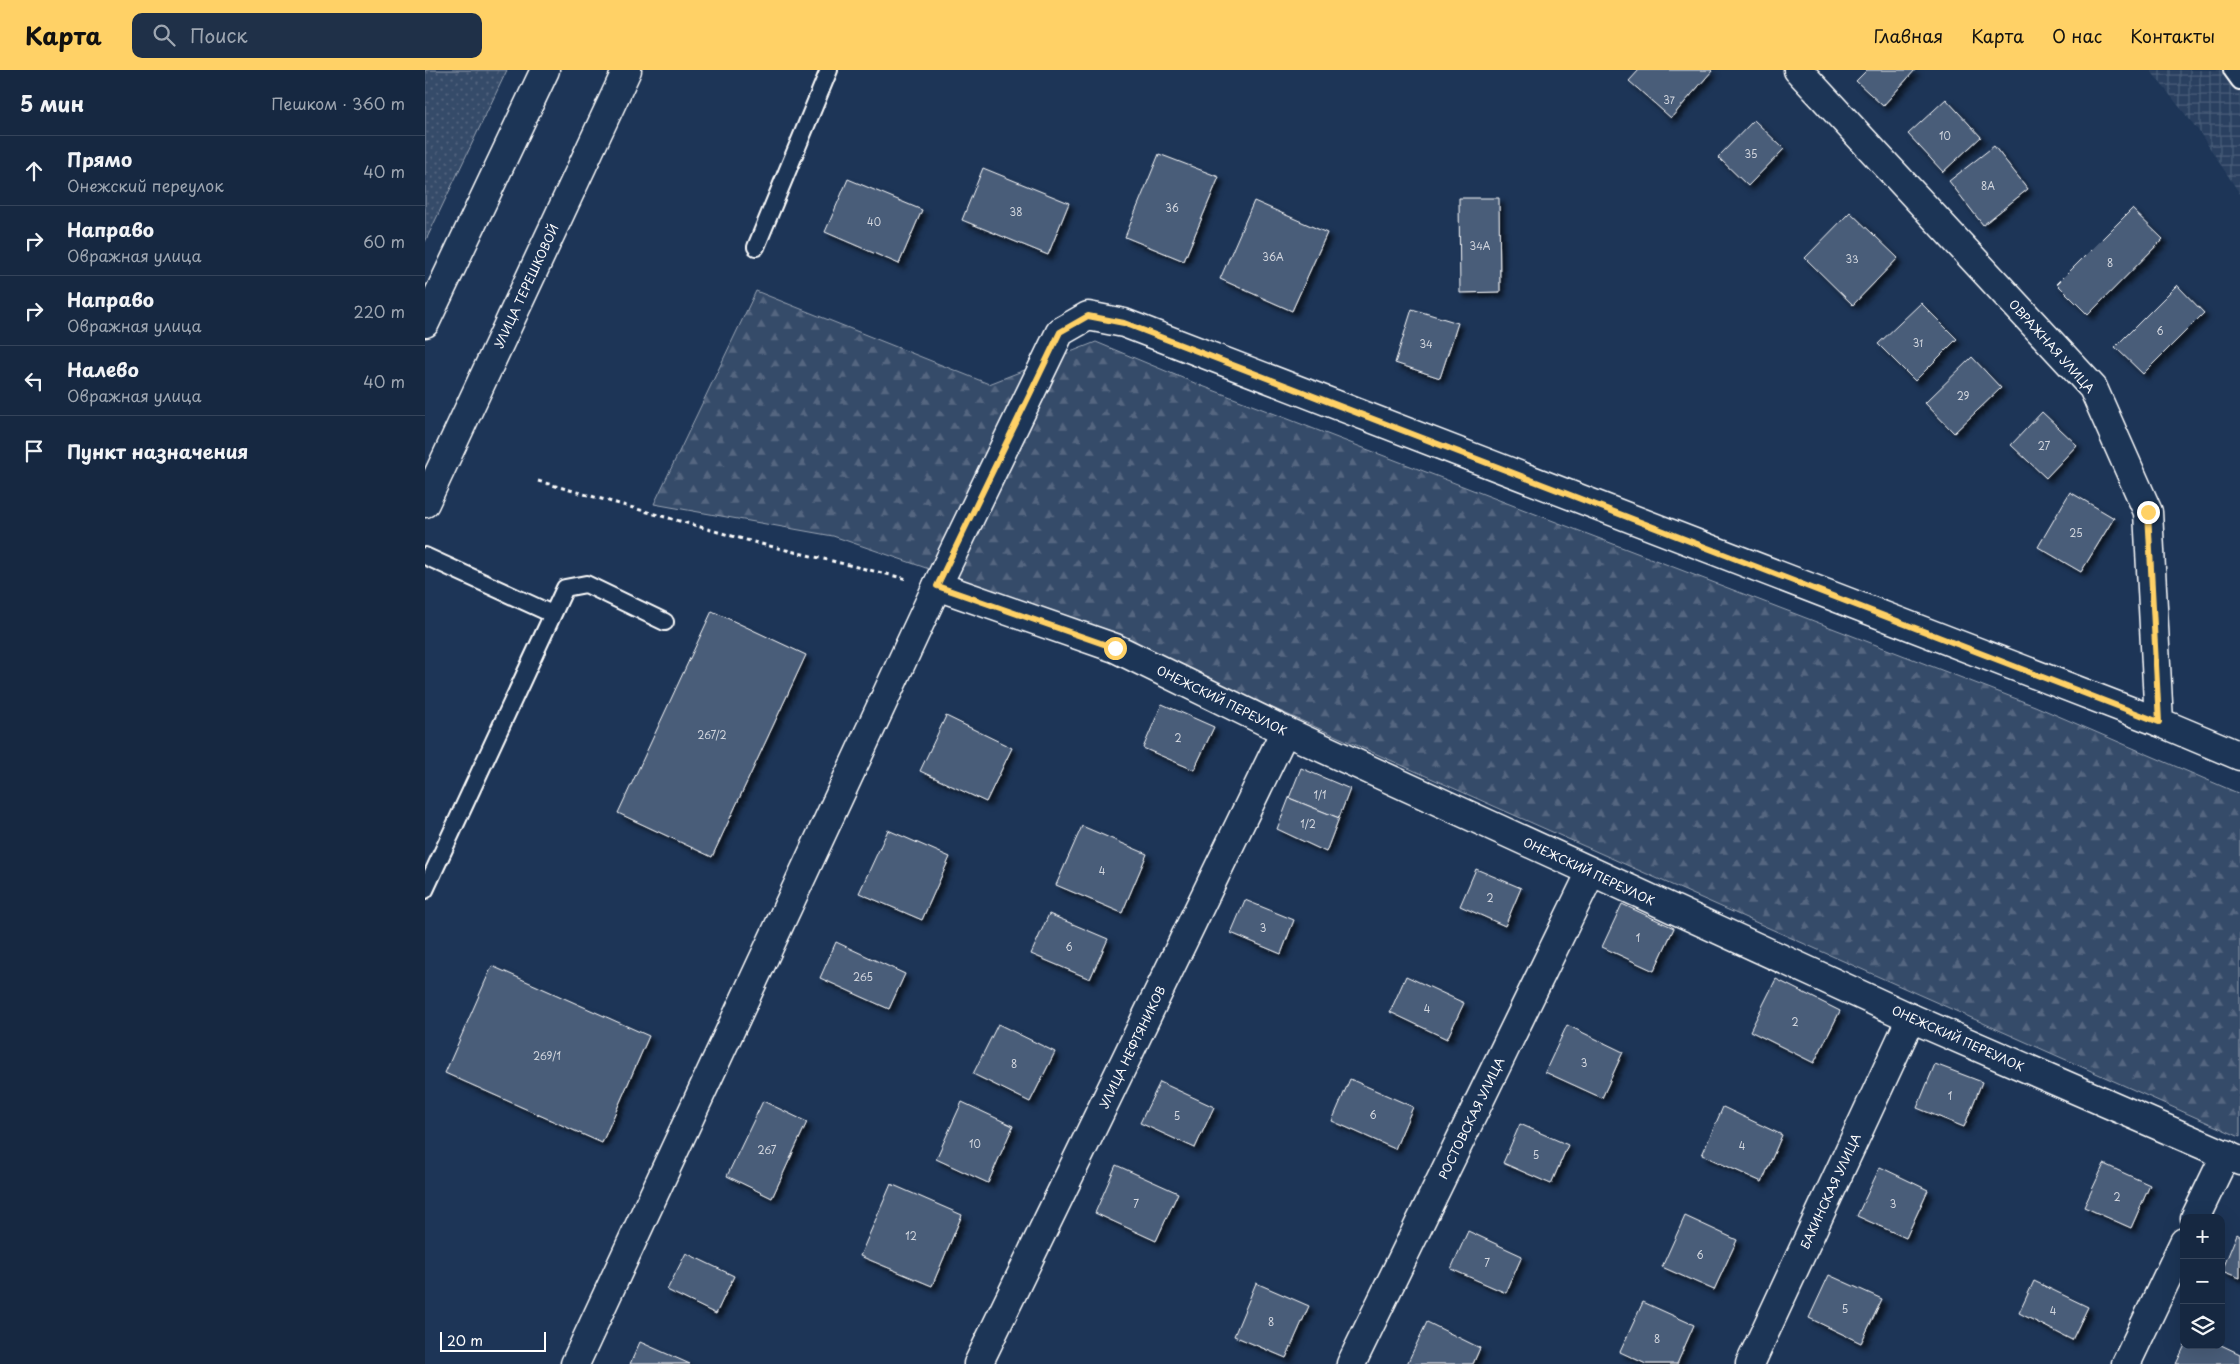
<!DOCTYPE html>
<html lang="ru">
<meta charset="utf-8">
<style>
:root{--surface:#162841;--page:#1f3048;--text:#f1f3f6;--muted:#9ea6b1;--line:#35445a;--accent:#ffd166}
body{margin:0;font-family:"Playpen Sans",sans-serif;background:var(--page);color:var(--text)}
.controls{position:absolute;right:15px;bottom:15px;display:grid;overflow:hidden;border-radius:10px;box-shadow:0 5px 20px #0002}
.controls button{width:45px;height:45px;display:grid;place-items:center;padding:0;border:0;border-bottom:1px solid var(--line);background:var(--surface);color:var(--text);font:25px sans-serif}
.scale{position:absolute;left:15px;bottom:12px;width:106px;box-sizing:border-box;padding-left:5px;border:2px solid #fff;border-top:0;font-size:14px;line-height:18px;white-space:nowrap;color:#fff;-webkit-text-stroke:4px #1d3557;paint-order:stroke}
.stop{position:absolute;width:15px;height:15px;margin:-11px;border:4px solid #ffd166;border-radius:50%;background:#fff}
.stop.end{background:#ffd166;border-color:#fff;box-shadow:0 1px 5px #0008}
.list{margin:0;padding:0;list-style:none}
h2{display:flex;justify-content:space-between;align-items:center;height:65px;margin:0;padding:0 20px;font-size:21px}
h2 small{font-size:16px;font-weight:400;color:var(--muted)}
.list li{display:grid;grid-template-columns:32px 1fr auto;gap:15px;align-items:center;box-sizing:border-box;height:70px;padding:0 20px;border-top:1px solid var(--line)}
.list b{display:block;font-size:19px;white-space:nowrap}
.list p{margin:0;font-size:16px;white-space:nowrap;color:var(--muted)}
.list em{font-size:16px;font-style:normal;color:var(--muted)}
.icon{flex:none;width:28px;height:28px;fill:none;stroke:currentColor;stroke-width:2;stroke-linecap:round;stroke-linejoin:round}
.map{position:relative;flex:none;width:1815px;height:1294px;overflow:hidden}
header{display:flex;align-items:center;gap:30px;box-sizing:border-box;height:70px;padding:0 25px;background:var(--accent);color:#111}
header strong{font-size:24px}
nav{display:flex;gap:28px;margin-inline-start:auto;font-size:18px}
.search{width:350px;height:45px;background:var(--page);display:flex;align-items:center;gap:12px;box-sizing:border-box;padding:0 18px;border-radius:10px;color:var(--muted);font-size:19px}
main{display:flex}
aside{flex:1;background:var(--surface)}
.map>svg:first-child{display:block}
</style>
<header>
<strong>Карта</strong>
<div class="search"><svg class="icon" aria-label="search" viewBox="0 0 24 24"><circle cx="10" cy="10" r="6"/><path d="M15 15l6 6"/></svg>Поиск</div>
<nav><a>Главная</a><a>Карта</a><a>О нас</a><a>Контакты</a></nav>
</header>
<main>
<aside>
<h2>5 мин<small>Пешком · 360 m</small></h2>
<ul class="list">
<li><svg class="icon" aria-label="ahead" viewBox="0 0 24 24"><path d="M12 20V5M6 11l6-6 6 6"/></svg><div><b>Прямо</b><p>Онежский переулок</p></div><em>40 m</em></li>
<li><svg class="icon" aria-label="right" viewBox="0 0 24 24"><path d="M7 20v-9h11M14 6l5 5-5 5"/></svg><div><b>Направо</b><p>Овражная улица</p></div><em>60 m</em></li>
<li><svg class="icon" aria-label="right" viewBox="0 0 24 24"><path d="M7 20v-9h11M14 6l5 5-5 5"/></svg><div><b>Направо</b><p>Овражная улица</p></div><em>220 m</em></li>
<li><svg class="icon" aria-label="left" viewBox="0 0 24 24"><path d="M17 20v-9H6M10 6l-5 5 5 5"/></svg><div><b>Налево</b><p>Овражная улица</p></div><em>40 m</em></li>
<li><svg class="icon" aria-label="arrive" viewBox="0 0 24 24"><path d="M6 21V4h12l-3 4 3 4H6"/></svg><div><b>Пункт назначения</b></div></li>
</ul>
</aside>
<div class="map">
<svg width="1815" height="1294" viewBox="0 0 1815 1294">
<defs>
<pattern id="industrial-grid" width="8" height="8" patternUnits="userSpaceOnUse" patternTransform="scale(1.25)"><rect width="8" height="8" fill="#2a4161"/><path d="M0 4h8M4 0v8" fill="none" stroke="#4a5e79"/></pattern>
<pattern id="grass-dots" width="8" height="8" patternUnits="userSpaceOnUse" patternTransform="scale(1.25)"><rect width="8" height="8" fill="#364b69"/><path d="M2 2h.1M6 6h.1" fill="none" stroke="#546680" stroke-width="1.8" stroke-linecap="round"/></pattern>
<pattern id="forest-firs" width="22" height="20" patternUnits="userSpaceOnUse" patternTransform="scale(1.25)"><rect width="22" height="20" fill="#364b69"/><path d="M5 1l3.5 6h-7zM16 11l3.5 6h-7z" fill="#546680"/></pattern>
<filter id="shadow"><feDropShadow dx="4.5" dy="4.5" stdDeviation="2.5" flood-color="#0009"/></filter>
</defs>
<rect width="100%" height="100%" fill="#1d3557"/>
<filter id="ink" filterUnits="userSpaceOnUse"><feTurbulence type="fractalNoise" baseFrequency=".02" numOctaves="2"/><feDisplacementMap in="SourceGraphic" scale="10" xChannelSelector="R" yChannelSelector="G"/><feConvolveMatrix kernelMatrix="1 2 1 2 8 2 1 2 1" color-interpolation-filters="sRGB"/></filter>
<g filter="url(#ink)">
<path fill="url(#industrial-grid)" d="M 1725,0 L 1815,0 L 1815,124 L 1773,60 Z"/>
<path fill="url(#grass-dots)" stroke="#9aa5b4" d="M 0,0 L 82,0 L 0,172 Z"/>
<path fill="url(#forest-firs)" stroke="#9aa5b4" d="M 331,221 L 564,314 L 671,272 L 772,314 L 1610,636 L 1815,724 L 1815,1067 L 638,545 L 408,466 L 229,434 Z"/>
<g fill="#4a5d79" stroke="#fff" filter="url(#shadow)">
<path d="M 1214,0 L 1286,0 L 1287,1 L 1246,48 L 1204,11 Z"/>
<path d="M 1442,0 L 1490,0 L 1458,36 L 1431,11 Z"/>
<path d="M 1521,29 L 1556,67 L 1518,102 L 1483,64 Z"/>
<path d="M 1329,50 L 1359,79 L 1323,116 L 1293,87 Z"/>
<path d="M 1569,76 L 1603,119 L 1558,155 L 1524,111 Z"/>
<path d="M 734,84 L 794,107 L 759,191 L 700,167 Z"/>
<path d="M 558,98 L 644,133 L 623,185 L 537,150 Z"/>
<path d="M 423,109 L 497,140 L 474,194 L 400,162 Z"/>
<path d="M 1034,128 L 1074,128 L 1075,222 L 1035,223 Z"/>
<path d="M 829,131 L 902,163 L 867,241 L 795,209 Z"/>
<path d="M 1707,139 L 1738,169 L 1663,245 L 1632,214 Z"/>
<path d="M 1425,142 L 1473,188 L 1428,235 L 1380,188 Z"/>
<path d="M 1752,215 L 1779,243 L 1718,304 L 1690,277 Z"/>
<path d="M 1496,233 L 1532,269 L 1490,311 L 1453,274 Z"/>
<path d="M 987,239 L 1033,253 L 1015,308 L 970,293 Z"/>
<path d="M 1547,287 L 1576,318 L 1529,363 L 1500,333 Z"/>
<path d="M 1617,342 L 1652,375 L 1621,408 L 1586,375 Z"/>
<path d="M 1645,422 L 1689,448 L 1656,502 L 1613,477 Z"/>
<path d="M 287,541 L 381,585 L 287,787 L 193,743 Z"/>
<path d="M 737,634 L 789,657 L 769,700 L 718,678 Z"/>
<path d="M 521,646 L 587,678 L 561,732 L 495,701 Z"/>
<path d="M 876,698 L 925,719 L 914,748 L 864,728 Z"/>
<path d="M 864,728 L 914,748 L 901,782 L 852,759 Z"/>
<path d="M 657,756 L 722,784 L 697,843 L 631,815 Z"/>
<path d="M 463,760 L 525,787 L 497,850 L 434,823 Z"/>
<path d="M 1051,799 L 1096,818 L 1080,856 L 1035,836 Z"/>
<path d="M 820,830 L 869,850 L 856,884 L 806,863 Z"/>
<path d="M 1197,834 L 1249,858 L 1229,901 L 1177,877 Z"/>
<path d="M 624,844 L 683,869 L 665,909 L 606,884 Z"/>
<path d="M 411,872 L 480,904 L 464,939 L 395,908 Z"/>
<path d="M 67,896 L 224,966 L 177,1073 L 20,1003 Z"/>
<path d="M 981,906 L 1039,933 L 1022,969 L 965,942 Z"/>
<path d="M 1351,909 L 1415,941 L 1389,993 L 1325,961 Z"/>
<path d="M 573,954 L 630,982 L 605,1032 L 548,1004 Z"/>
<path d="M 1142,955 L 1198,982 L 1177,1028 L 1120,1002 Z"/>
<path d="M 1510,994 L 1557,1012 L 1539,1057 L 1492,1038 Z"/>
<path d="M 925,1009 L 988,1037 L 970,1079 L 907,1051 Z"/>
<path d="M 735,1012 L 789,1037 L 770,1078 L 715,1053 Z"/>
<path d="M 338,1031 L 382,1052 L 347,1128 L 302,1106 Z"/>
<path d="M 537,1032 L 588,1056 L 563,1113 L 511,1089 Z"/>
<path d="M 1298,1037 L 1357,1065 L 1337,1112 L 1277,1085 Z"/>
<path d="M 1095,1054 L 1143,1075 L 1126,1114 L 1078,1093 Z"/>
<path d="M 1679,1094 L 1725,1115 L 1706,1158 L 1659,1137 Z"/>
<path d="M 691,1095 L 753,1123 L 731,1171 L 670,1143 Z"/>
<path d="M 1455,1097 L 1503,1120 L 1481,1168 L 1432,1146 Z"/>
<path d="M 466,1114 L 537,1145 L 507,1216 L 435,1186 Z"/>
<path d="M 1260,1146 L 1312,1170 L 1289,1220 L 1237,1197 Z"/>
<path d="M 1043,1161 L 1097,1186 L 1081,1223 L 1026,1199 Z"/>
<path d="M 1812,1164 L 1815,1166 L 1815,1208 L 1797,1201 Z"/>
<path d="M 261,1183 L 309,1206 L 291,1244 L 242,1220 Z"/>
<path d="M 1404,1205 L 1457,1229 L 1436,1273 L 1384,1248 Z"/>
<path d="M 1609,1211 L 1663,1237 L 1647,1270 L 1594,1243 Z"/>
<path d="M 831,1213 L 884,1236 L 861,1288 L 809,1266 Z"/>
<path d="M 1218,1232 L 1269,1255 L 1252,1294 L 1221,1294 L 1195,1282 Z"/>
<path d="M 1002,1252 L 1055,1278 L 1048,1294 L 982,1294 Z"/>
<path d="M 215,1272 L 265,1294 L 205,1294 Z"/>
<path d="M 1760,1275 L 1796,1275 L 1815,1284 L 1815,1294 L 1751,1294 Z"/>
</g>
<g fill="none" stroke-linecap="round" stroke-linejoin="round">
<g stroke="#fff" stroke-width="20">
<g id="lane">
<path d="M 1807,0 L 1815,11"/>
<path d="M 331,177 L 404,0"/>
<path d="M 0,486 L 127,544"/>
<path d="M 0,820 L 140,518 L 161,514 L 240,552"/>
</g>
</g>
<g stroke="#fff" stroke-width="31">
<g id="street">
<path d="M 1373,0 L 1668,318 L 1723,442 L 1734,652 L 1815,686"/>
<path d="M 512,516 L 690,578 L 860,661 L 1486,948 L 1815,1091"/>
<path d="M 1770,1148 L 1801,1084"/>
<path d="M 150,1294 L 512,516 L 635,262 L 663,246 L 699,253 L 1734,652"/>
<path d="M 553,1294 L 860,661"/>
<path d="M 926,1294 L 1166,802"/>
<path d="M 1325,1294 L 1486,948"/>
<path d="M 1701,1294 L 1759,1172"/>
</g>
</g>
<g stroke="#fff" stroke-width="31">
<g id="primary">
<path d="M 0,253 L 120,0"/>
<path d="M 0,433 L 202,0"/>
</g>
</g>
<path stroke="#fff" stroke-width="3" stroke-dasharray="4 4" stroke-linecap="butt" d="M 113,411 L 332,473 L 482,509"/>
<use href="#lane" stroke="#1d3557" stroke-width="16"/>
<use href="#street" stroke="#1d3557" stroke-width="28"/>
<use href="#primary" stroke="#1d3557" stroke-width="28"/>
</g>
</g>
<g fill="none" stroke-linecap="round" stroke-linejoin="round" filter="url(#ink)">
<path stroke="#ffd166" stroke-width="6" d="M 690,578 L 512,516 L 635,262 L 663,246 L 699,253 L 1734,652 L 1723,442"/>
</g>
<g text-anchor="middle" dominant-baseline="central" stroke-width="4" stroke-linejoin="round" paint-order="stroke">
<g font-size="10" fill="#d2d6de">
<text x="1244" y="29">37</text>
<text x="1520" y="65">10</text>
<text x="1326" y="83">35</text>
<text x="1563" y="115">8А</text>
<text x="747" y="137">36</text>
<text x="591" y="141">38</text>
<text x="449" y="151">40</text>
<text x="1055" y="175">34А</text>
<text x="848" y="186">36А</text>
<text x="1427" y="188">33</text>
<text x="1685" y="192">8</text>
<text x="1735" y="260">6</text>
<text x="1493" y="272">31</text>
<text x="1001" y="273">34</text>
<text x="1538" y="325">29</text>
<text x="1619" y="375">27</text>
<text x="1651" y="462">25</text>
<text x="287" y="664">267/2</text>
<text x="753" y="667">2</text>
<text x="895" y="724">1/1</text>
<text x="883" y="753">1/2</text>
<text x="677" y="800">4</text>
<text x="1065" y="827">2</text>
<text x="838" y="857">3</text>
<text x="1213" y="867">1</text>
<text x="644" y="876">6</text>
<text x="438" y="906">265</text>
<text x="1002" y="938">4</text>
<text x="1370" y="951">2</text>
<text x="122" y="985">269/1</text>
<text x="1159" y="992">3</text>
<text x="589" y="993">8</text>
<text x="1525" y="1025">1</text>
<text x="948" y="1044">6</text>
<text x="752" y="1045">5</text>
<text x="550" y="1073">10</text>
<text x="1317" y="1075">4</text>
<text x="342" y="1079">267</text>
<text x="1111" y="1084">5</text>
<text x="1692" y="1126">2</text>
<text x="711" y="1133">7</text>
<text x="1468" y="1133">3</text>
<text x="486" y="1165">12</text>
<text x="1275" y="1184">6</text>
<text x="1062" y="1192">7</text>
<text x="1420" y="1238">5</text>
<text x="1628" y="1240">4</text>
<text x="846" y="1251">8</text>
<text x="1232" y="1268">8</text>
</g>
<g font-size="12" fill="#fff" stroke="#1d3557">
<text transform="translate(101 216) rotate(-65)">УЛИЦА ТЕРЕШКОВОЙ</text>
<text transform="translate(1627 276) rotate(48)">ОВРАЖНАЯ УЛИЦА</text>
<text transform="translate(797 630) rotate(26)">ОНЕЖСКИЙ ПЕРЕУЛОК</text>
<text transform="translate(1164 801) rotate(25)">ОНЕЖСКИЙ ПЕРЕУЛОК</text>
<text transform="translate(1533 968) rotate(24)">ОНЕЖСКИЙ ПЕРЕУЛОК</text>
<text transform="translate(707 977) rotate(-64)">УЛИЦА НЕФТЯНИКОВ</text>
<text transform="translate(1046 1048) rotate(-64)">РОСТОВСКАЯ УЛИЦА</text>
<text transform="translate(1405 1121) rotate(-65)">БАКИНСКАЯ УЛИЦА</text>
</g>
</g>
</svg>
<div class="controls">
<button>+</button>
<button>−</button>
<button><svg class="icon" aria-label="layers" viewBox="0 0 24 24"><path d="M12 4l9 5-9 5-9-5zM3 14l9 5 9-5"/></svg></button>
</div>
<div class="scale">20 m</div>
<div class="stop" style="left:690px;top:578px"></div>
<div class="stop end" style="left:1723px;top:442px"></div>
</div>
</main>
